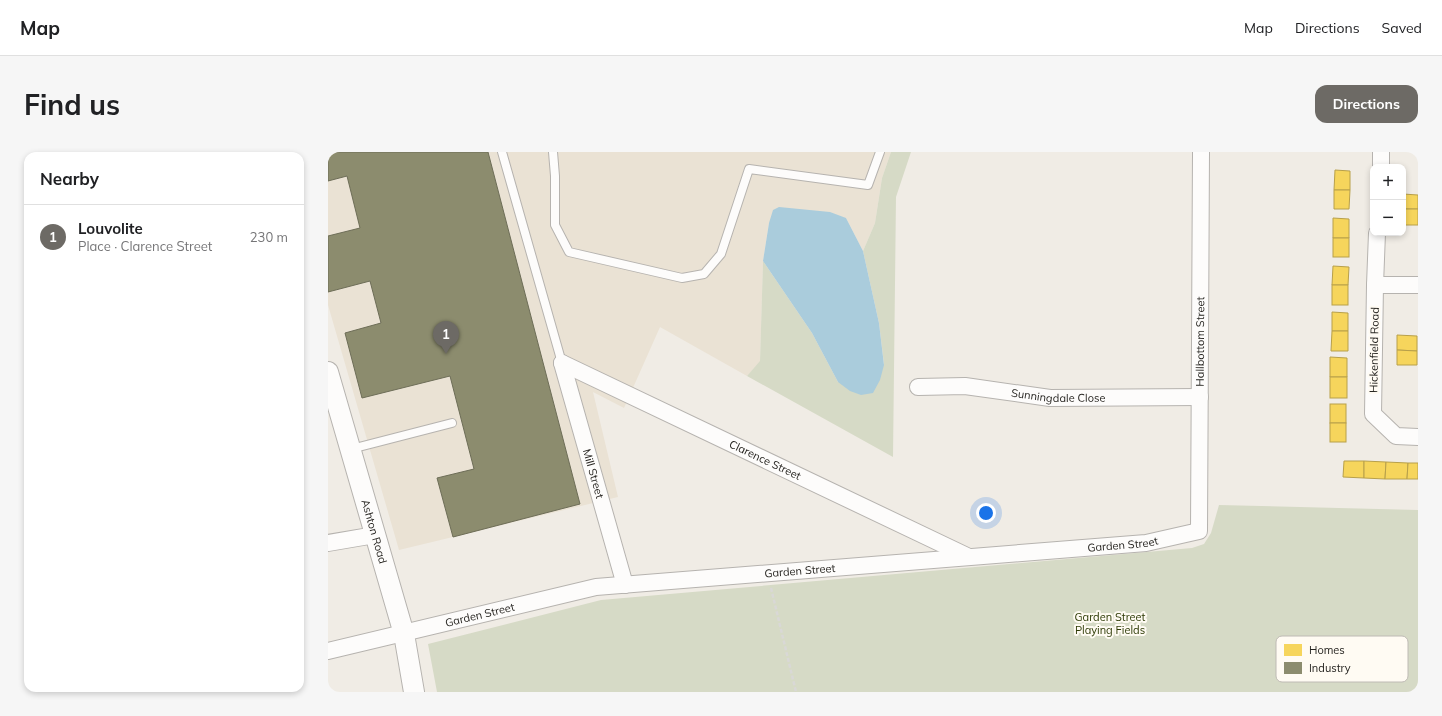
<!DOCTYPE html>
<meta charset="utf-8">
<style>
:root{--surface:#fff;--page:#f6f6f6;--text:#202124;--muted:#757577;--line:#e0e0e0;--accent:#6d6a65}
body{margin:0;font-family:Mulish,sans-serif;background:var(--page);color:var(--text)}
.controls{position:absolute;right:12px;top:12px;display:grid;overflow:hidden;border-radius:8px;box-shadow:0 2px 6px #0003}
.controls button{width:36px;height:36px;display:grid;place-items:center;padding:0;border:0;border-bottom:1px solid var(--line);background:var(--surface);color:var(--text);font:20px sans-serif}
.you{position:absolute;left:658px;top:361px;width:14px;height:14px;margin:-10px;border:3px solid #fff;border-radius:50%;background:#1a73e8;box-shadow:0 0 0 6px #1a73e833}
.badge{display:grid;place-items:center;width:26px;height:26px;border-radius:50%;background:var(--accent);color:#fff;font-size:13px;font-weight:700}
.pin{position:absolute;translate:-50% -33px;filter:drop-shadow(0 1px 2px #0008)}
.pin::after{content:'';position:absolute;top:21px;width:14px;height:12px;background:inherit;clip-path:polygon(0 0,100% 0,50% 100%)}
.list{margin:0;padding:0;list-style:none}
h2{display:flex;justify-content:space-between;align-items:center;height:52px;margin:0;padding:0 16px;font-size:17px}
h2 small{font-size:13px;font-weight:400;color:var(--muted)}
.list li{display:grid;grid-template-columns:26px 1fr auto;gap:12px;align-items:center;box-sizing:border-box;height:64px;padding:0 16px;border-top:1px solid var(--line)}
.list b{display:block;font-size:15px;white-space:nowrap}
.list p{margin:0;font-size:13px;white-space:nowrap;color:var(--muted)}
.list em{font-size:13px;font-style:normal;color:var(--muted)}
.map{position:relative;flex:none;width:1090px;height:540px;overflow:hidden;border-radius:12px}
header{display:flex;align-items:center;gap:24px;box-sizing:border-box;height:56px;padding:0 20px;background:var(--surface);border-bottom:1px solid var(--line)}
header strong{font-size:19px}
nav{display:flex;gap:22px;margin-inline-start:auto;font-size:14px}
.intro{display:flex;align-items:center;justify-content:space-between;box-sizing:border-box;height:96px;padding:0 24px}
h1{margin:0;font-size:28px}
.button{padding:10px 18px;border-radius:12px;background:var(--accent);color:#fff;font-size:14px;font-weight:700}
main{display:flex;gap:24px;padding:0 24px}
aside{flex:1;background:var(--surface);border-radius:12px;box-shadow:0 2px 6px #0003}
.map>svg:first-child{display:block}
</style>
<header>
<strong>Map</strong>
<nav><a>Map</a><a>Directions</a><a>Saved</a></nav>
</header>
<div class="intro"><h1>Find us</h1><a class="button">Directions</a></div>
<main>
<aside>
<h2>Nearby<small></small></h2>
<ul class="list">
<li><span class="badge">1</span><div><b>Louvolite</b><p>Place · Clarence Street</p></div><em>230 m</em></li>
</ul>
</aside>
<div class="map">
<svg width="1090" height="540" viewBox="0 0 1090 540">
<rect width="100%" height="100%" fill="#f0ece5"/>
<path fill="#eae2d4" d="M 0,0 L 563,0 L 554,26 L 547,71 L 535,99 L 518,66 L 441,71 L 435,109 L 432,210 L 419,224 L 332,175 L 296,256 L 265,240 L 290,345 L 71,398 L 0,153 Z"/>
<g fill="#d6dac6">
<path d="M 563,0 L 583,0 L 568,45 L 565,305 L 419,224 L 432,209 L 435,109 L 484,181 L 510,230 L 556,212 L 551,171 L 535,99 L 547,71 L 554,26 Z"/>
<path d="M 891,353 L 1090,358 L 1090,540 L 109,540 L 100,492 L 273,448 L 864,396 L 876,392 L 883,381 Z"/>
</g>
<path fill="#aaccdc" d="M 451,55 L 502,60 L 518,66 L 535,99 L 551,171 L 556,213 L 552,228 L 545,241 L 533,243 L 522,239 L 510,230 L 484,181 L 435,109 L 441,71 L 445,58 Z"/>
<g fill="#f6d55c" stroke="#b8a04a">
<path d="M 1007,18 L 1022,19 L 1022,38 L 1006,38 Z"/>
<path d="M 1006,38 L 1022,38 L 1021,57 L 1006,57 Z"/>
<path d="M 1075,42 L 1090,43 L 1090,57 L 1075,57 Z"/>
<rect x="1075" y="57" width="15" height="16"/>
<path d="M 1005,66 L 1021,67 L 1021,86 L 1005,86 Z"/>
<rect x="1005" y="86" width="16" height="19"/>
<path d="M 1005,114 L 1021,115 L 1020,133 L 1004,133 Z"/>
<rect x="1004" y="133" width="16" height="20"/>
<path d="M 1004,160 L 1020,161 L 1020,179 L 1004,179 Z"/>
<path d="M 1004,179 L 1020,179 L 1020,199 L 1003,199 Z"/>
<path d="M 1069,183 L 1089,184 L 1089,199 L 1069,198 Z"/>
<path d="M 1069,198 L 1089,199 L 1089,213 L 1069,213 Z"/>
<path d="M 1002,205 L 1019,206 L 1019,225 L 1002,225 Z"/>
<rect x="1002" y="225" width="17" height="21"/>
<rect x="1002" y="252" width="16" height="19"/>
<rect x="1002" y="271" width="16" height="19"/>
<path d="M 1016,309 L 1036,309 L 1036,326 L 1015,325 Z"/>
<path d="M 1036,309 L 1058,310 L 1057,327 L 1036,326 Z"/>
<path d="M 1058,310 L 1080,311 L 1079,327 L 1057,327 Z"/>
<path d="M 1080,311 L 1090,311 L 1090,327 L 1079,327 Z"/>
</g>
<path fill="#8c8c6e" stroke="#6d6d57" d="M 0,0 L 160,0 L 252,352 L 125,385 L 109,326 L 146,317 L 122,224 L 34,246 L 17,181 L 53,171 L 42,129 L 0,140 L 0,84 L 32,76 L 19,24 L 0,29 Z"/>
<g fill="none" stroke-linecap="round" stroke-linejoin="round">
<g stroke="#b6b3af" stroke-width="10">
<g id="service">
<path d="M 174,0 L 234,211"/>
<path d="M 225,0 L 227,24 L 227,73 L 241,100 L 354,126 L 376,122 L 393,102 L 421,17 L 540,33 L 552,0"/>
<path d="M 23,297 L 124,271"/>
</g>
</g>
<g stroke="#b6b3af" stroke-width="18">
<g id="minor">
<path d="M 1053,15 L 1053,0"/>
<path d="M 1049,81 L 1047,133 L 1045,262 L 1068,284 L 1090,285"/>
<path d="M 1047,133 L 1090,133"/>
<path id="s1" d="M 234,211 L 639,404"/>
<path id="s2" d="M 234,211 L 297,433"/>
<path id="s3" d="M 590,235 L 637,234 L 722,246 L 872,245"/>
<path d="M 0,391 L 47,383"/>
<path id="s4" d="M 0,499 L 268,435 L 818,391 L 871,379 L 873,0"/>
</g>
</g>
<g stroke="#b6b3af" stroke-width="22">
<g id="tertiary">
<path id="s5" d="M 0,220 L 76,482 L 86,540"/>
</g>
</g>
<path stroke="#d9d8d6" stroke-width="2.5" stroke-dasharray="4 2" stroke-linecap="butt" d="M 443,436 L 468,540"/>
<use href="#service" stroke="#fdfcfb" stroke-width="8"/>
<use href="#minor" stroke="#fdfcfb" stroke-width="16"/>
<use href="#tertiary" stroke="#fdfcfb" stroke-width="20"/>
</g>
<g text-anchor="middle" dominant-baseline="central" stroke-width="4" stroke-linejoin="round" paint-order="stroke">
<g font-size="11" fill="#262420" stroke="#fffbf3">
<text stroke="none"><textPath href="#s4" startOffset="1071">Hallbottom Street</textPath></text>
<text transform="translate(1046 198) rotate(-89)">Hickenfield Road</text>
<text stroke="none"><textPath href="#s3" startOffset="141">Sunningdale Close</textPath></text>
<text stroke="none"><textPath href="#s1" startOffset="225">Clarence Street</textPath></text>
<text stroke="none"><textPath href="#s2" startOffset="115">Mill Street</textPath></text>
<text stroke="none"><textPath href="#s5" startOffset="166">Ashton Road</textPath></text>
<text stroke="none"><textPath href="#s4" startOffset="804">Garden Street</textPath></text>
<text stroke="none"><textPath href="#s4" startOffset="480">Garden Street</textPath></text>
<text stroke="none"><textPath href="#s4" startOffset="156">Garden Street</textPath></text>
</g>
<g font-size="11" fill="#2d3a05" stroke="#fffbf3">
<text x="782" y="465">Garden Street<tspan x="782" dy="13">Playing Fields</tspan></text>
</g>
</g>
<rect x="948" y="484" width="132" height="46" rx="6" fill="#fffbf3" stroke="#bebab4" stroke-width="1"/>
<rect x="956" y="492" width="18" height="12" fill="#f6d55c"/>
<rect x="956" y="510" width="18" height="12" fill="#8c8c6e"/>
<g font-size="11" fill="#262420">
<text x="981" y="502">Homes</text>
<text x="981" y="520">Industry</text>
</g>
</svg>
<div class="controls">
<button>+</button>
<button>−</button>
</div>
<div class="you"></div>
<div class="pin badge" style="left:118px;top:202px">1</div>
</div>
</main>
